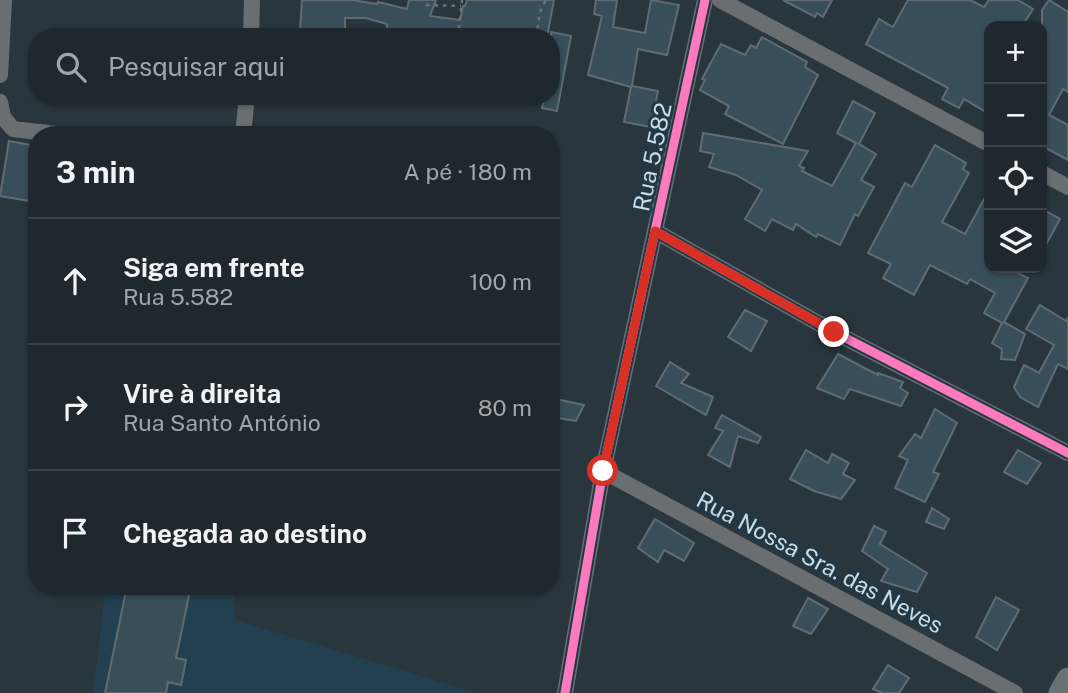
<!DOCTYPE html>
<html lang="pt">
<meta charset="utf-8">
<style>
:root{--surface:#1f282e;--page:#273036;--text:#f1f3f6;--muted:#a1a6aa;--line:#3c444a}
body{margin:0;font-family:"Public Sans",sans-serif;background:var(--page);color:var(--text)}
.controls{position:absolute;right:21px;top:21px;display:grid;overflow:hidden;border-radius:14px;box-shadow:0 2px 5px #0004}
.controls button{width:63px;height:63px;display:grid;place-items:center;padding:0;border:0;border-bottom:2px solid var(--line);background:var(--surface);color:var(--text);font:35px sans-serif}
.stop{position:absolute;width:21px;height:21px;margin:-16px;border:5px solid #d93025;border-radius:50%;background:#fff}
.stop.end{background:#d93025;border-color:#fff;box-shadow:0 2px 7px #0008}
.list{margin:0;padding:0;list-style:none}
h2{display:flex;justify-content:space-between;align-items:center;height:91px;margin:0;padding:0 28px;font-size:30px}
h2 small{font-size:23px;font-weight:400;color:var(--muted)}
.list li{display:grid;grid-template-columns:46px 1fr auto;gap:21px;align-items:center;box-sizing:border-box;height:126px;padding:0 28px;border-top:2px solid var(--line)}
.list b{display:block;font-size:26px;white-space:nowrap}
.list p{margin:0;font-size:23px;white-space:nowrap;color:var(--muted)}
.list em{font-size:23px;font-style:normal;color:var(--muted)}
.icon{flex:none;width:38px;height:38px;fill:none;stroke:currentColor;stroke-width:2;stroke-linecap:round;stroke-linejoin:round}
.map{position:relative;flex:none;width:1068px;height:693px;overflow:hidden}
.search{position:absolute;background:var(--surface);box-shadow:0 2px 5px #0004;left:28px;top:28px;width:532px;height:77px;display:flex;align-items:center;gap:18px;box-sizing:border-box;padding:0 24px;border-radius:28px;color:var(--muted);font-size:26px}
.panel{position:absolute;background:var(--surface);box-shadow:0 2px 5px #0004;left:28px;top:126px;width:532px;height:469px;border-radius:28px}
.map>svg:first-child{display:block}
</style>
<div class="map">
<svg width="1068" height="693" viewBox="0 0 1068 693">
<rect width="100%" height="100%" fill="#29363e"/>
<path fill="#22404f" d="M 106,586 L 233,586 L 235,620 L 477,693 L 93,693 Z"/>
<g fill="#384f5a" stroke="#616c72" stroke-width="2">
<path d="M 302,0 L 352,0 L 377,4 L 378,2 L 407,9 L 409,0 L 436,0 L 430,16 L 460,20 L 463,6 L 465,6 L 467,0 L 554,0 L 547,37 L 386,37 L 387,24 L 366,18 L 345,18 L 345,32 L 300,31 Z"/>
<path d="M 596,0 L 617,0 L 613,27 L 645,33 L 651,0 L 679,5 L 667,55 L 638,49 L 632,86 L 658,91 L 651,127 L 624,122 L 631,87 L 588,75 L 602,16 L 594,14 Z"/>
<path d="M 783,0 L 832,0 L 823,17 L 817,13 L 815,17 Z"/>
<path d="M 908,0 L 970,0 L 984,7 L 989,0 L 1018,0 L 1033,9 L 1022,26 L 989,26 L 989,114 L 964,99 L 959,108 L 942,99 L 948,88 L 866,44 L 879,19 L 893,27 Z"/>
<path d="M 1049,0 L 1068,12 L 1068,92 L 1063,89 L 1049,115 L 1068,125 L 1068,160 L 1042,146 L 1042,10 Z"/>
<path d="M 551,32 L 571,36 L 557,111 L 542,108 L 545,96 L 551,96 Z"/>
<path d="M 762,37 L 807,62 L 805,67 L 818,75 L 783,144 L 725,114 L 729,106 L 700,90 L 705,80 L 702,79 L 721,44 L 745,55 L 751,45 L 756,48 Z"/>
<path d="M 853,101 L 875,113 L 859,144 L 876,154 L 861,180 L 874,187 L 858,216 L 855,214 L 840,245 L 818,234 L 816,237 L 796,224 L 793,230 L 772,219 L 765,231 L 745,219 L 762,190 L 736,175 L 709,167 L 714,154 L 700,151 L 703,133 L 808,151 L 799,166 L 804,168 L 802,171 L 832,186 L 856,143 L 837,133 Z"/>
<path d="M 9,141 L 37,146 L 37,159 L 29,201 L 0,196 Z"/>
<path d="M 935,145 L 966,163 L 963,169 L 969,173 L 942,222 L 965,234 L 989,190 L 989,268 L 1007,268 L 1028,278 L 1004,322 L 1025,334 L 1015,360 L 1001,359 L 1002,349 L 992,343 L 1002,323 L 984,313 L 995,293 L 970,279 L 967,284 L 930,265 L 914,295 L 883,278 L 891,264 L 868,253 L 905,183 L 912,187 Z"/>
<path d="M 1042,209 L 1060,219 L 1042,252 Z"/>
<path d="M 1040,305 L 1066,321 L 1068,318 L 1068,369 L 1058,364 L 1038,407 L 1020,397 L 1014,387 L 1024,365 L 1039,373 L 1054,345 L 1026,329 Z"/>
<path d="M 745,310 L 767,321 L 751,351 L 728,337 Z"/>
<path d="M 838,354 L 878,375 L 878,373 L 903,382 L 900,388 L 908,393 L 901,406 L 850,389 L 844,399 L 817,388 Z"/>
<path d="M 670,362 L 689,374 L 681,383 L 713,397 L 706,415 L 656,386 Z"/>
<path d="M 551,398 L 584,405 L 576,421 L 551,417 Z"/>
<path d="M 935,409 L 957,423 L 933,472 L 939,474 L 925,502 L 895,488 L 908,460 L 899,456 L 915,434 L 921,438 Z"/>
<path d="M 722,415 L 761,437 L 758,443 L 738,436 L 730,467 L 708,455 L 723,431 L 715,428 Z"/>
<path d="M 806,450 L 828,463 L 832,454 L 849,463 L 843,474 L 855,480 L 841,499 L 814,491 L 790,479 Z"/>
<path d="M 1018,450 L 1041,463 L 1027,484 L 1004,472 Z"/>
<path d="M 932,508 L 949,519 L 944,529 L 926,522 Z"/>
<path d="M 655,519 L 694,543 L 684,561 L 664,550 L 658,562 L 638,548 Z"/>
<path d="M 874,526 L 886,532 L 880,544 L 927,573 L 917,592 L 881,581 L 888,569 L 862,551 Z"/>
<path d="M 127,586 L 191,586 L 176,658 L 186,660 L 181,685 L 168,682 L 166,693 L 105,693 Z"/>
<path d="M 996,597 L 1019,610 L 997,650 L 976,637 Z"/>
<path d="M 808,598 L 828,609 L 811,634 L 793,626 Z"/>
<path d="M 888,665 L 909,678 L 899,693 L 882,693 L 873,689 Z"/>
</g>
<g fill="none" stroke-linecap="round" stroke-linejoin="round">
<g stroke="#6d7377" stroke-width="2.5" stroke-dasharray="3.5 5" stroke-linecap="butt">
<path d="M 426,5 L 461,6"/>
<path d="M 458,37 L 462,0"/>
<path d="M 536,37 L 540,12 L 546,0"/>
</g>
<g stroke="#696e71" stroke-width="16">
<path d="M 720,0 L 989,144"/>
<path d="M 251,37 L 252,0"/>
<path d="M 0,75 L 4,0"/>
<path d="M 0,102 L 3,117 L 13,129 L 65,135"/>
<path d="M 243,135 L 247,96"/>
<path d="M 1042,173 L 1068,187"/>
<path d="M 655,231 L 834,332 L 1068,453"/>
<path d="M 603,471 L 1015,693"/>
<path d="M 565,693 L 603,471 L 705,0"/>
</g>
<path stroke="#697175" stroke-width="23" d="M 1060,693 L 1068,679"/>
<g stroke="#213946" stroke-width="13">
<g id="cycleway">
<path d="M 655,231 L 834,332 L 1068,453"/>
<path d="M 565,693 L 603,471 L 705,0"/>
</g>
</g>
<use href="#cycleway" stroke="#fd7abc" stroke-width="9"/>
</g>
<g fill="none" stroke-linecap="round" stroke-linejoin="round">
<path stroke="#d93025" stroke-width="9" d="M 603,471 L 655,231 L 834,332"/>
</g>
<g text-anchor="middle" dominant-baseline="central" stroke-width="6" stroke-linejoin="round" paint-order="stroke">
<g font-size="23" fill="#cddbe3" stroke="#213946">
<text transform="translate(652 157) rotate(-78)">Rua 5.582</text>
<text transform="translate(820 562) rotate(28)">Rua Nossa Sra. das Neves</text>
</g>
</g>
</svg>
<div class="controls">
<button>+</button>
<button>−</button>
<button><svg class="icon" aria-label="locate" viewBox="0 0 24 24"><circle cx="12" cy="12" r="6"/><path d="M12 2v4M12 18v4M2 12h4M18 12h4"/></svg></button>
<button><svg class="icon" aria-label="layers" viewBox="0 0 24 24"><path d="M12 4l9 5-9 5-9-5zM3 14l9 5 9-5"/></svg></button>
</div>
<div class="stop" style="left:603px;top:471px"></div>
<div class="stop end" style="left:834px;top:332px"></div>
<div class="search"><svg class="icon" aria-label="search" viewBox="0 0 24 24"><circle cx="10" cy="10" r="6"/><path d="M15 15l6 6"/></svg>Pesquisar aqui</div>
<section class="panel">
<h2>3 min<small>A pé · 180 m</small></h2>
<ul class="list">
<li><svg class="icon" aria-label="ahead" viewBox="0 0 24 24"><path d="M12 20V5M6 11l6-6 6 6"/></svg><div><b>Siga em frente</b><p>Rua 5.582</p></div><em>100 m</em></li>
<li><svg class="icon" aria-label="right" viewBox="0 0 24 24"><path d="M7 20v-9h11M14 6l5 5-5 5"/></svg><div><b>Vire à direita</b><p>Rua Santo António</p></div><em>80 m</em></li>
<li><svg class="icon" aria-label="arrive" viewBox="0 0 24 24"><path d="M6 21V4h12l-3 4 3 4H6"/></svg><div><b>Chegada ao destino</b></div></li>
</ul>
</section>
</div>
